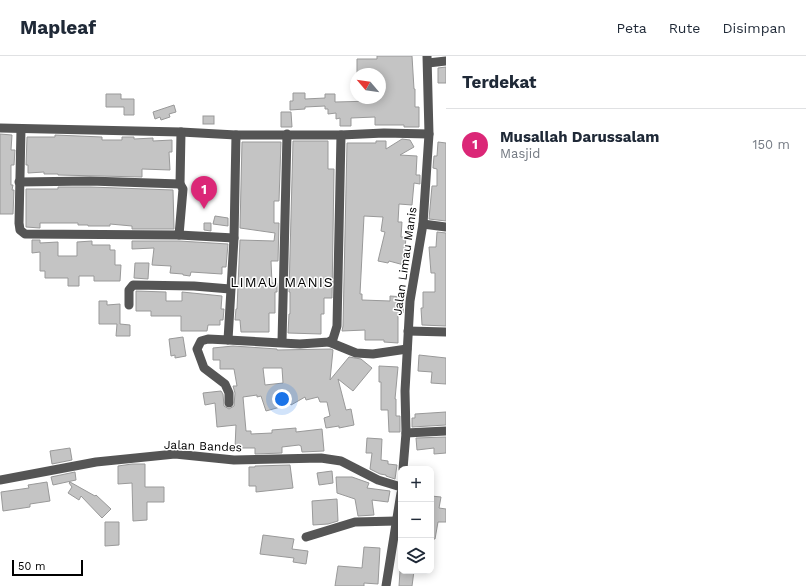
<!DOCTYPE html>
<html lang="id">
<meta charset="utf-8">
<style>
:root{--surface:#fff;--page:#f6f6f7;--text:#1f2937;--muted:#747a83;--line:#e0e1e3;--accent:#db2777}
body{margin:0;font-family:"Work Sans",sans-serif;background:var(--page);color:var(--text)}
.controls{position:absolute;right:12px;bottom:12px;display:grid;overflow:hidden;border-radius:8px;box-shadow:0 2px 10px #0003}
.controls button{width:36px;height:36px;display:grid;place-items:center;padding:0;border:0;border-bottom:1px solid var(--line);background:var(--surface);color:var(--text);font:20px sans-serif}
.compass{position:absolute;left:350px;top:12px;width:36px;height:36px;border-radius:50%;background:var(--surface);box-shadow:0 2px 10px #0003;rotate:299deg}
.scale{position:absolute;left:12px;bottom:10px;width:71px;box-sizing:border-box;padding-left:4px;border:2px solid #000;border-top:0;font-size:11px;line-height:14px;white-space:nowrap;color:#000;-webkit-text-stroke:3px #fff;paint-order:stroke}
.you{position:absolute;left:282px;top:343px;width:14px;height:14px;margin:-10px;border:3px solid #fff;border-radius:50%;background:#1a73e8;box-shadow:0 0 0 6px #1a73e833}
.badge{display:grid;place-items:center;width:26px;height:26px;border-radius:50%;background:var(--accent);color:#fff;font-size:13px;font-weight:700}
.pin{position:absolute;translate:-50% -33px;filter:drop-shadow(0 1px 2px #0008)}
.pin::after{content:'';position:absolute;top:21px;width:14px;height:12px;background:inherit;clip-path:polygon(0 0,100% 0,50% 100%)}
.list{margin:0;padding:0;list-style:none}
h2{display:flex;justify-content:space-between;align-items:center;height:52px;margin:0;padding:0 16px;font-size:17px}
h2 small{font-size:13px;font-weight:400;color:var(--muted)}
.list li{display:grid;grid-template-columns:26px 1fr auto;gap:12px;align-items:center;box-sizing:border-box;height:72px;padding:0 16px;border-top:1px solid var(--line)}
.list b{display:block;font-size:15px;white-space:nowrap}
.list p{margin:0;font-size:13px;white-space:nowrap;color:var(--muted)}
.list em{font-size:13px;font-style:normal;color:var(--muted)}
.icon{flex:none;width:22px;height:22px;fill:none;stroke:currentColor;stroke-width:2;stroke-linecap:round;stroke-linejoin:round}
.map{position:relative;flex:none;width:446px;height:530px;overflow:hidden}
header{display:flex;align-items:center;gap:24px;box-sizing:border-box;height:56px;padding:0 20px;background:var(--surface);border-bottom:1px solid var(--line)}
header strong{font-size:19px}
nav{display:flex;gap:22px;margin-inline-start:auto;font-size:14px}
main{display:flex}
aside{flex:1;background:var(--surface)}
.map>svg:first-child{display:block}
</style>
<header>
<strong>Mapleaf</strong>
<nav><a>Peta</a><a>Rute</a><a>Disimpan</a></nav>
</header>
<main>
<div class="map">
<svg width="446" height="530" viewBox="0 0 446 530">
<rect width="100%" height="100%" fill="#fff"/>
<g fill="#c4c4c4" stroke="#999" fill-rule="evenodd">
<path d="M 377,0 L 412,0 L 414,33 L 415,33 L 415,51 L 419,51 L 419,71 L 404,71 L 404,69 L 375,69 L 375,61 L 351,62 L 351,70 L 340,70 L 340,62 L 336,63 L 336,57 L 328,58 L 328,53 L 325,53 L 325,50 L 305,51 L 305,53 L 290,54 L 290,45 L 293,45 L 293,37 L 305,37 L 305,43 L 325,42 L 325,38 L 335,38 L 335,46 L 374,45 L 374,42 L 380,42 L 380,18 L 357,18 L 357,3 L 377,3 Z"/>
<path d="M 446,11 L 446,27 L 438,27 L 438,12 Z"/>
<path d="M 106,38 L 121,38 L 121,43 L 134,43 L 134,59 L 124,59 L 124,51 L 106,51 Z"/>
<path d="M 174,49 L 176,56 L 169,58 L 170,61 L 161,64 L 160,61 L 155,63 L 153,56 Z"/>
<path d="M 281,56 L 291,56 L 292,71 L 281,71 Z"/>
<rect x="203" y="60" width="11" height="8"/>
<path d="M 0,78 L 12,79 L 11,94 L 15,94 L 14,109 L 11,109 L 11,129 L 13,129 L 12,134 L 14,134 L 13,158 L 0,158 Z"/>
<path d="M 55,79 L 102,81 L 102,84 L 122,84 L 122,81 L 134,81 L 134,83 L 153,82 L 153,85 L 172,84 L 172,96 L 169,96 L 170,114 L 142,113 L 142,121 L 58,119 L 58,118 L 44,118 L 44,116 L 28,117 L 28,109 L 26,109 L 27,81 L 55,81 Z"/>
<path d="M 402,83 L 410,84 L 414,91 L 400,99 L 417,100 L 416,119 L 420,119 L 420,128 L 414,127 L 412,149 L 399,148 L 398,166 L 402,166 L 401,181 L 406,181 L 405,193 L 408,194 L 404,209 L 389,205 L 388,207 L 378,205 L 385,176 L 381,175 L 383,161 L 364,160 L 360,238 L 362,238 L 362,244 L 390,245 L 390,240 L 404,241 L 403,257 L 398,257 L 398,287 L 384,286 L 384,284 L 365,284 L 365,274 L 342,275 L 343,270 L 347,87 L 376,87 L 376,85 L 386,85 L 386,93 Z"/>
<path d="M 293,85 L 328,85 L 328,113 L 334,113 L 332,242 L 324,242 L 324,258 L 321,258 L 321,278 L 288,277 L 289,258 L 290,258 L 290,236 L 289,236 Z"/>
<path d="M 242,86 L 281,86 L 279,145 L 274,145 L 274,167 L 279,167 L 278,205 L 271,205 L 272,227 L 277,227 L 277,236 L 275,236 L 275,257 L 269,257 L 269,276 L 241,276 L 240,264 L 235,264 L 236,253 L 237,253 L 240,184 L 274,185 L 275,177 L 240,172 Z"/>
<path d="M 438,86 L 446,87 L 446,165 L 429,163 L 432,130 L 437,130 L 437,113 L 433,112 L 434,100 L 437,100 Z"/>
<path d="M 58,131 L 90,131 L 173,134 L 174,173 L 132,173 L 132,170 L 110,168 L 110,170 L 88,170 L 88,169 L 78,169 L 78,167 L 40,167 L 40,172 L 26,171 L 26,133 L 58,133 Z"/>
<path d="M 215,160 L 228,162 L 228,170 L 213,168 Z"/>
<path d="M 204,167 L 211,167 L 211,175 L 204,174 Z"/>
<path d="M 437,176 L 446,177 L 446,270 L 422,269 L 421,252 L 423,252 L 423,236 L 435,236 L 435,217 L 431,217 L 429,191 L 436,191 Z"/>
<path d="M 32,184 L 40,184 L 40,187 L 58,186 L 58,200 L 77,200 L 77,186 L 92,185 L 92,189 L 110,189 L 110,194 L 115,194 L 115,209 L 121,209 L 120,225 L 94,225 L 94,220 L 79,220 L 79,230 L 68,230 L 68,222 L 45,222 L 45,215 L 40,215 L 40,196 L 32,197 Z"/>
<path d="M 132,185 L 179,185 L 228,188 L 226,211 L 222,211 L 222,218 L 191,216 L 190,220 L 183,219 L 183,218 L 170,217 L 171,210 L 152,209 L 154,192 L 132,193 Z"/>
<path d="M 135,207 L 149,207 L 148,223 L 134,222 Z"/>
<path d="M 136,235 L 166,236 L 166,245 L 182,245 L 182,236 L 222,240 L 221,253 L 224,253 L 223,264 L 220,264 L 220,269 L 208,269 L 207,275 L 181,275 L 181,260 L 151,260 L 151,255 L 136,255 Z"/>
<path d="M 99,245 L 107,245 L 107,249 L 120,248 L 120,268 L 130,269 L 130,280 L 116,280 L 117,268 L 99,268 Z"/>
<path d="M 183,281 L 186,300 L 175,302 L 175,299 L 171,300 L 169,283 Z"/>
<path d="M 233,290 L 277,293 L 277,294 L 331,293 L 333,294 L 330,324 L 349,301 L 361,303 L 372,312 L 353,335 L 338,323 L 346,354 L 351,353 L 354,369 L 339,372 L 339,370 L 326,372 L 324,362 L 330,360 L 327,346 L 320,346 L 318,341 L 306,344 L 305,341 L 291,349 L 291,348 L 266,355 L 261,340 L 257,341 L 257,339 L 243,341 L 246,375 L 251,375 L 251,378 L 272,377 L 272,374 L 296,372 L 296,376 L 322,373 L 324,395 L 302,396 L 301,390 L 299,389 L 282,391 L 282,397 L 255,398 L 255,392 L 235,392 L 236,369 L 217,371 L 215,347 L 205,349 L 203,337 L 221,335 L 223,338 L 224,350 L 229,353 L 234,350 L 235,337 L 233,330 L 237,330 L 234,313 L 220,313 L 220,304 L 213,304 L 213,292 ZM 263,312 L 282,312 L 283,327 L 265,329 Z"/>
<path d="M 419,299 L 446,302 L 446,328 L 431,327 L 432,316 L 418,315 Z"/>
<path d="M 379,310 L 398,311 L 395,343 L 396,343 L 396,360 L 400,360 L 400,376 L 389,376 L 388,354 L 381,354 L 381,326 L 379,326 Z"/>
<path d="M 446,356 L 446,369 L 412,371 L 412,362 L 415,362 L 415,358 Z"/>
<path d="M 446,381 L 446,397 L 434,398 L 434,392 L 417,394 L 416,382 Z"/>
<path d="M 367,382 L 382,383 L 381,404 L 388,405 L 388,408 L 397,409 L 395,423 L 386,420 L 386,419 L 380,418 L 370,413 L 372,397 L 366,397 Z"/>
<path d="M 70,392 L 72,404 L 52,408 L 50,395 Z"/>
<path d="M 132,408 L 145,408 L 145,431 L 164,431 L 164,446 L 147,446 L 147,464 L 133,465 L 132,427 L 118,428 L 118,410 Z"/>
<path d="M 290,409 L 293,432 L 256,436 L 256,430 L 249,430 L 249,411 L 255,411 L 255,410 Z"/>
<path d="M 332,415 L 333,427 L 319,429 L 317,417 Z"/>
<path d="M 75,416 L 76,424 L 53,429 L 51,421 Z"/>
<path d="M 336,421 L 352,421 L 369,427 L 367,432 L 390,435 L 388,446 L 372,444 L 374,459 L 358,460 L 355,443 L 337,437 Z"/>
<path d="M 47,426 L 50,445 L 30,448 L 30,451 L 3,455 L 1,436 L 29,432 L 28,429 Z"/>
<path d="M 70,426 L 95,440 L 96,439 L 111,453 L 102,462 L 81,440 L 79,444 L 68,437 L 72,431 L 69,427 Z"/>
<path d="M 431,440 L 441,441 L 439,452 L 446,453 L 446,466 L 438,466 L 435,483 L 431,483 Z"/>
<path d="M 337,443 L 338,465 L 328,468 L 313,469 L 312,445 Z"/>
<path d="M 105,466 L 119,466 L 119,489 L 105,490 Z"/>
<path d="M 263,479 L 294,483 L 292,493 L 308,495 L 306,508 L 293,506 L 294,502 L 260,498 Z"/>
<path d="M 364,491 L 380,492 L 378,528 L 364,527 L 364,530 L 335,530 L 338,510 L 362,512 Z"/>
<path d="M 400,515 L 414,515 L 412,530 L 399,530 Z"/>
</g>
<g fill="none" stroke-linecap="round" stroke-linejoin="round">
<g stroke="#555" stroke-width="9">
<path d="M 428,7 L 446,5"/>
<path d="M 0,72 L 181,76 L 236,79 L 341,79 L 384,77 L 429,78"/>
<path d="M 21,73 L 19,167 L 20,174 L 25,178 L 179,179 L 234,182 L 236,79"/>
<path d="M 19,126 L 90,125 L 180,128 L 183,133 L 179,179"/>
<path d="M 180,128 L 181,76"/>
<path d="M 423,168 L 446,171"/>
<path d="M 129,249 L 129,234 L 133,229 L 194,230 L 230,233"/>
<path d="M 408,275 L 446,276"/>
<path d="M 228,284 L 300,288 L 329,286 L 333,283 L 337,270 L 341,79"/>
<path d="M 282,286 L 287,78"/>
<path d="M 329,286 L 356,297 L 373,298 L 407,293"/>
<path d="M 229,347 L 229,337 L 225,328 L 204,312 L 197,293 L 201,285 L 208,283 L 228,284 L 234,182"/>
<path d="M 406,377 L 446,375"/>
<path d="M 403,413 L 406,377 L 405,335 L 410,245 L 423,168 L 429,78 L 427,0"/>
<path d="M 0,424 L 96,406 L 175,398 L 234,404 L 321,402 L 341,405 L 378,424 L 401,431"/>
<path d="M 306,481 L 355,466 L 396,465"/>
<path d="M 386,530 L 401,437"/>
</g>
</g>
<g text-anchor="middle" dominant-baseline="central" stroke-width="3" stroke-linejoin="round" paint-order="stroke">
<g font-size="12" fill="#000" stroke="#fff">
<text transform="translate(405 205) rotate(-82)">Jalan Limau Manis</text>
<text transform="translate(203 390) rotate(2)">Jalan Bandes</text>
</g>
<g font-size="14" letter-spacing="1" fill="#000" stroke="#fff">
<text x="282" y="226">LIMAU MANIS</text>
</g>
</g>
</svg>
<div class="controls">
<button>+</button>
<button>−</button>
<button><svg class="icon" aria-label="layers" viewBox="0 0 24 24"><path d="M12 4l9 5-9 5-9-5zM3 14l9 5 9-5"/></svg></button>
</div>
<svg class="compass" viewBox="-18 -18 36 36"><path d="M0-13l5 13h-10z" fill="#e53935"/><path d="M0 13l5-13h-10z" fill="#747a83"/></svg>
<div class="scale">50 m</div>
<div class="you"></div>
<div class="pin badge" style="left:204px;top:153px">1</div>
</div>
<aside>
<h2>Terdekat<small></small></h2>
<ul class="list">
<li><span class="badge">1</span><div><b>Musallah Darussalam</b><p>Masjid</p></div><em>150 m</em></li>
</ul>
</aside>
</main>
